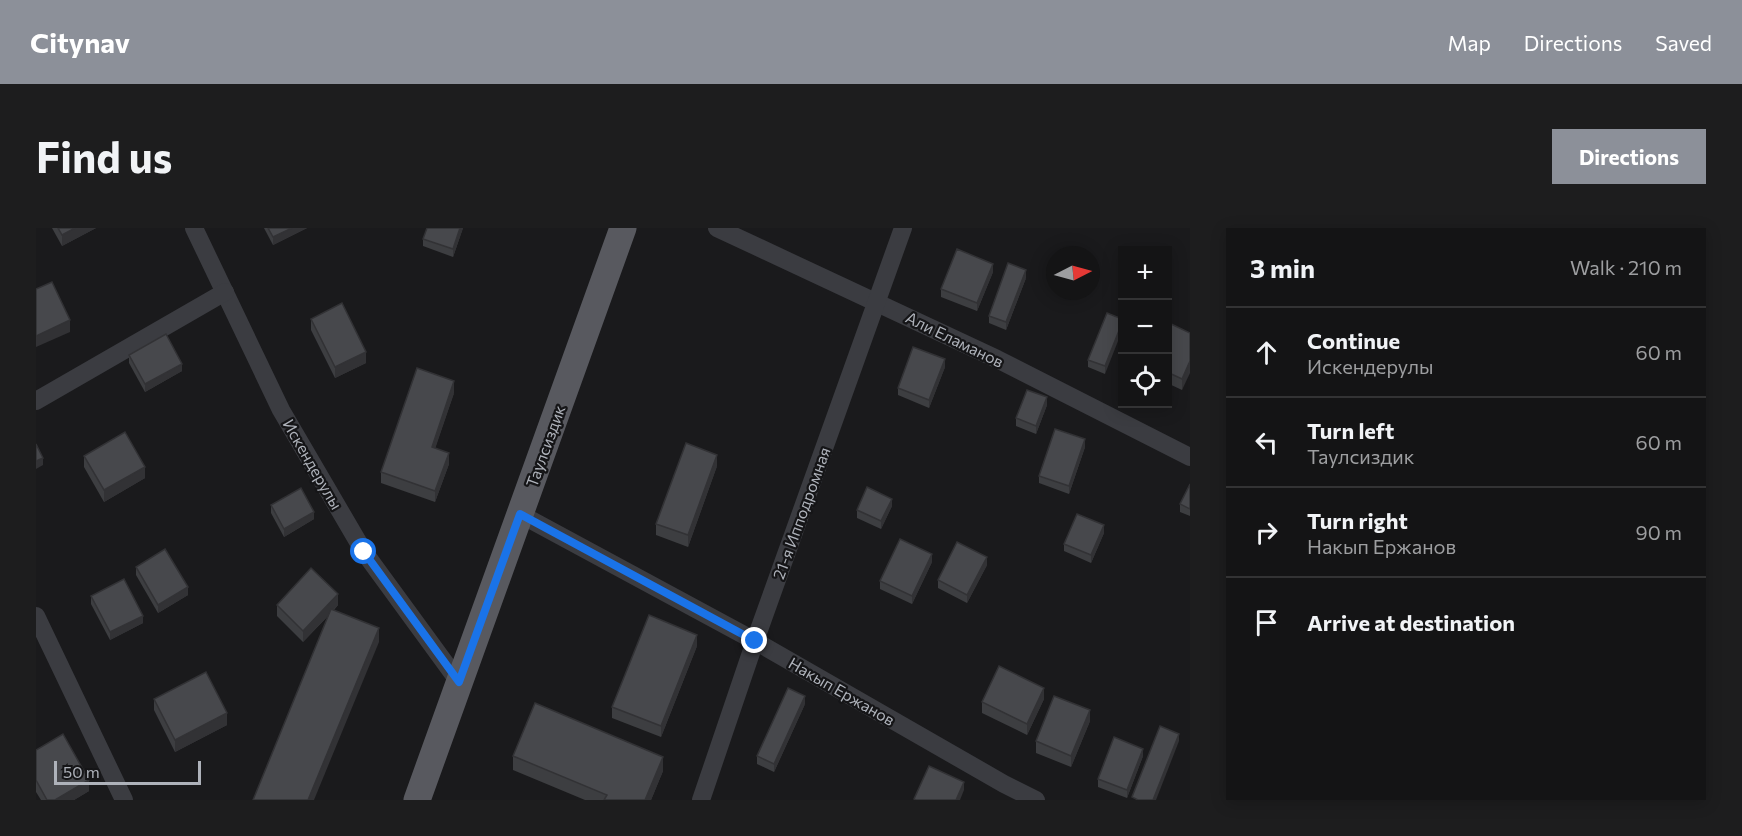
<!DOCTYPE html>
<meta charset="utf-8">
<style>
:root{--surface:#141415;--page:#1d1d1e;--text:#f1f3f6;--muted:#9d9ea0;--line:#333334;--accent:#8c9099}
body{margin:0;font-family:Commissioner,sans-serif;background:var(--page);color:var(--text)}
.controls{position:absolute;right:18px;top:18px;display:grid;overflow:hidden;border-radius:0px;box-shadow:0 3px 15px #0003}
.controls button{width:54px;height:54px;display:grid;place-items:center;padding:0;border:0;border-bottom:2px solid var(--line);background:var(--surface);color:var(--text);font:30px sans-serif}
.compass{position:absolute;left:1010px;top:18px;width:54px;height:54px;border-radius:50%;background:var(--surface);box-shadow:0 3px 15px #0003;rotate:84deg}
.scale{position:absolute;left:18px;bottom:15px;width:147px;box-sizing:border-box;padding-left:6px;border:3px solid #aeb2ba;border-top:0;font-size:16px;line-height:21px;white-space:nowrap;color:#aeb2ba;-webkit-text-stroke:4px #151517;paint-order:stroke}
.stop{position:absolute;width:18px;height:18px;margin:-14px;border:4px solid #1a73e8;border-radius:50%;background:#fff}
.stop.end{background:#1a73e8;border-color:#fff;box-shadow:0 2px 6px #0008}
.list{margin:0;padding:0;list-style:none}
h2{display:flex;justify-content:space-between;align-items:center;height:78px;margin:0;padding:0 24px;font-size:26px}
h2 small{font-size:20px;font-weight:400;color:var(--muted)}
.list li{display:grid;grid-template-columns:39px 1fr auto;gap:18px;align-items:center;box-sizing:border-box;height:90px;padding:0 24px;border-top:2px solid var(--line)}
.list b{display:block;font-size:22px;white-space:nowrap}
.list p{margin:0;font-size:20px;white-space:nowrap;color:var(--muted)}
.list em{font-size:20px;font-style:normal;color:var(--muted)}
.icon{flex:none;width:33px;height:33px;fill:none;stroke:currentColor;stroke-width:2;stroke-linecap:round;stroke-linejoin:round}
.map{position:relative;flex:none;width:1154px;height:572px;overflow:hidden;border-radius:0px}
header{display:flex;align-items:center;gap:36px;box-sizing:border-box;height:84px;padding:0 30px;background:var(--accent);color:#fff}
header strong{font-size:28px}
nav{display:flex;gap:33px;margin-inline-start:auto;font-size:21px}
.intro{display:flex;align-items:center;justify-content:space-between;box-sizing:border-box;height:144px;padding:0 36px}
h1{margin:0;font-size:42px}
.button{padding:15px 27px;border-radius:0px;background:var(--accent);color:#fff;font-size:21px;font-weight:700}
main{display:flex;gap:36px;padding:0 36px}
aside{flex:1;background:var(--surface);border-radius:0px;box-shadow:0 3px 15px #0003}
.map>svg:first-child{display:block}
</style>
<header>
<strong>Citynav</strong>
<nav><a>Map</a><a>Directions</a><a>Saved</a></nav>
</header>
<div class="intro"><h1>Find us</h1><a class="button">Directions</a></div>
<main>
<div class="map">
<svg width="1154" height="572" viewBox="0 0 1154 572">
<rect width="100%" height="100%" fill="#1a1a1c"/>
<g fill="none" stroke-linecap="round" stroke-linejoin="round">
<g stroke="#3b3c41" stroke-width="18">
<path d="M 158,0 L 245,182 L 328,324 L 423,454"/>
<path d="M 681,0 L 961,131 L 1154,229"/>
<path d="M 0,173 L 189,64"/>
<path d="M 484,286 L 719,413 L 968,556 L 1000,572"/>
<path d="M 0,388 L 88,572"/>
<path d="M 665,572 L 719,413 L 867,0"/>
</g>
<path stroke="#58595f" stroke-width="27" d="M 381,572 L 587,0"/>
</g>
<g fill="#3d3e41">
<path d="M 16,0 L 60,0 L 26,18 Z"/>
<path d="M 228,0 L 271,0 L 237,17 Z"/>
<path d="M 427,0 L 417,29 L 387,18 L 387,11 Z"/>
<path d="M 957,44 L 941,83 L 905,69 L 905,61 Z"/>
<path d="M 990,50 L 970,102 L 953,95 L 953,88 Z"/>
<path d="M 1071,85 L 1069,146 L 1052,139 L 1052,132 Z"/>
<path d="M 275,91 L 330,135 L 299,150 L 275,102 Z"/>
<path d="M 1131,94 L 1154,105 L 1146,162 L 1131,155 Z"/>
<path d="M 93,127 L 146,143 L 109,164 L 93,135 Z"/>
<path d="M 909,139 L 893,180 L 862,167 L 862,160 Z"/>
<path d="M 418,165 L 399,220 L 413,236 L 399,274 L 345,255 L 345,244 Z"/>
<path d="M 1011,177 L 1000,206 L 980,198 L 980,190 Z"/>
<path d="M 1049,219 L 1033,266 L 1003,255 L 1003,248 Z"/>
<path d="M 48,228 L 109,250 L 68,274 L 48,239 Z"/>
<path d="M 681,238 L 652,319 L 620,307 L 620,296 Z"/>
<path d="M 1154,256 L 1154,288 L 1144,284 L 1144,276 Z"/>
<path d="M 235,277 L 278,291 L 248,309 L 235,285 Z"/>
<path d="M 856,278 L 845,301 L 821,290 L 821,282 Z"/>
<path d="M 1068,305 L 1055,335 L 1028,323 L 1028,316 Z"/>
<path d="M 896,334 L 876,376 L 844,361 L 844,353 Z"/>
<path d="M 951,337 L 931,375 L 902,360 L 902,352 Z"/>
<path d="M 100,339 L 152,367 L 122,385 L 100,347 Z"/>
<path d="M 55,368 L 107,395 L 74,412 L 55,376 Z"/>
<path d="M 241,377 L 302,377 L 298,382 L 343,414 L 292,388 L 267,414 L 241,388 Z"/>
<path d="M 661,418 L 625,509 L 576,490 L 576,479 Z"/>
<path d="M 118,471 L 191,497 L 139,524 L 118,482 Z"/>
<path d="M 1008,471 L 991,507 L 946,485 L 946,474 Z"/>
<path d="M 769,476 L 738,544 L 721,536 L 721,528 Z"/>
<path d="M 1054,493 L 1035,539 L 1000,525 L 1000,513 Z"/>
<path d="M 0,522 L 53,563 L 38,572 L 5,572 L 0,564 Z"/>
<path d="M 477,528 L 627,543 L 615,572 L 549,572 L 477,542 Z"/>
<path d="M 1107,528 L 1091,570 L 1062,559 L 1062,551 Z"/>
</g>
<g fill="#323235">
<path d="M 39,0 L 60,0 L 26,18 L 26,7 Z"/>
<path d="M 256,0 L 271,0 L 237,17 L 237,9 Z"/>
<path d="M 424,0 L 427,0 L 417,29 L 417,21 Z"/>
<path d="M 957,36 L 957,44 L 941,83 L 941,75 Z"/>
<path d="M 990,42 L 990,50 L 970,102 L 970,94 Z"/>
<path d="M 34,92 L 34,104 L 0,119 L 0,108 Z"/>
<path d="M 1086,95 L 1086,103 L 1069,146 L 1069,138 Z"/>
<path d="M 330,124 L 330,135 L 299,150 L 299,139 Z"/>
<path d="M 909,131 L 909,139 L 893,180 L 893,172 Z"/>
<path d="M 1154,133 L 1154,145 L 1146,162 L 1146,151 Z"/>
<path d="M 146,136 L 146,143 L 109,164 L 109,156 Z"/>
<path d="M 418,153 L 418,165 L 396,230 L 396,219 Z"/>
<path d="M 1011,169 L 1011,177 L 1000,206 L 1000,198 Z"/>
<path d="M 1049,211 L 1049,219 L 1033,266 L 1033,258 Z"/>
<path d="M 413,225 L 413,236 L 399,274 L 399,263 Z"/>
<path d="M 681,227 L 681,238 L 652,319 L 652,307 Z"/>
<path d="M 7,230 L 7,237 L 0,241 L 0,233 Z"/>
<path d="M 109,239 L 109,250 L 68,274 L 68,262 Z"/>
<path d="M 856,271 L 856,278 L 845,301 L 845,293 Z"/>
<path d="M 278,284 L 278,291 L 248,309 L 248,301 Z"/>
<path d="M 1068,297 L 1068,305 L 1055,335 L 1055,327 Z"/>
<path d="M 896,326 L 896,334 L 876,376 L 876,368 Z"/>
<path d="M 951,329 L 951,337 L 931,375 L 931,367 Z"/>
<path d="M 152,359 L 152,367 L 122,385 L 122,377 Z"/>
<path d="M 302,366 L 302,377 L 267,414 L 267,403 Z"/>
<path d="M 107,388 L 107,395 L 74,412 L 74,404 Z"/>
<path d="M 343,400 L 343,414 L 278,572 L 272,572 Z"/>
<path d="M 661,407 L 661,418 L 625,509 L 625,498 Z"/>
<path d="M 1008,460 L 1008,471 L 991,507 L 991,496 Z"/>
<path d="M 769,468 L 769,476 L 738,544 L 738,536 Z"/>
<path d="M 1054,482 L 1054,493 L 1035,539 L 1035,528 Z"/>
<path d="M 191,485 L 191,497 L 139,524 L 139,512 Z"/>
<path d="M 1143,506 L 1143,513 L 1120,572 L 1117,572 Z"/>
<path d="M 1107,521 L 1107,528 L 1091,570 L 1091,562 Z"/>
<path d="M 627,529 L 627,543 L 615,572 L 609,572 Z"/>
<path d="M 53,552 L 53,563 L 38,572 L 19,572 Z"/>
<path d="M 928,554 L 928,562 L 924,572 L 920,572 Z"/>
</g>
<g fill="#47484c" stroke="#323235" stroke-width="1.5">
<path d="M 22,0 L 39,0 L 26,7 Z"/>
<path d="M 232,0 L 256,0 L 237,9 Z"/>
<path d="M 391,0 L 424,0 L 417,21 L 387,11 Z"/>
<path d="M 921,21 L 957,36 L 941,75 L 905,61 Z"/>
<path d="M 972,35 L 990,42 L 970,94 L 953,88 Z"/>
<path d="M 16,54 L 34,92 L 0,108 L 0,61 Z"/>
<path d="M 306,75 L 330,124 L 299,139 L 275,91 Z"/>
<path d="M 1071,85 L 1086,91 L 1086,95 L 1069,138 L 1052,132 Z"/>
<path d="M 1131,94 L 1154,105 L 1154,133 L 1146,151 L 1131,144 Z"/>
<path d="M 130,106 L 146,136 L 109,156 L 93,127 Z"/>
<path d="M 877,119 L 909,131 L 893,172 L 862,160 Z"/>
<path d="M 381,140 L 418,153 L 396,219 L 413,225 L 399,263 L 345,244 Z"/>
<path d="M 991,162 L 1011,169 L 1000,198 L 980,190 Z"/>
<path d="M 1019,201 L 1049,211 L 1033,258 L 1003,248 Z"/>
<path d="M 89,204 L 109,239 L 68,262 L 48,228 Z"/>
<path d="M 650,215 L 681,227 L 652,307 L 620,296 Z"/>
<path d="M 0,216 L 7,230 L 0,233 Z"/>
<path d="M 1154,256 L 1154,281 L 1144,276 Z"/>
<path d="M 831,259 L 856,271 L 845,293 L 821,282 Z"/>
<path d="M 265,260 L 278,284 L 248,301 L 235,277 Z"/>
<path d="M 1041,286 L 1068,297 L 1055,327 L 1028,316 Z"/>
<path d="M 864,311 L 896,326 L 876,368 L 844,353 Z"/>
<path d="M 921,314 L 951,329 L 931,367 L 902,352 Z"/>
<path d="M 129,321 L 152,359 L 122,377 L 100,339 Z"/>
<path d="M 275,340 L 302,366 L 267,403 L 241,377 Z"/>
<path d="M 88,351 L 107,388 L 74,404 L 55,368 Z"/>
<path d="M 295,381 L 343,400 L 272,572 L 217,572 Z"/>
<path d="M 613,387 L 661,407 L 625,498 L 576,479 Z"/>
<path d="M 963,438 L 1008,460 L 991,496 L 946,474 Z"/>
<path d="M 170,444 L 191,485 L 139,512 L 118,471 Z"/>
<path d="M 752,460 L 769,468 L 738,536 L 721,528 Z"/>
<path d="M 1018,468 L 1054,482 L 1035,528 L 1000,513 Z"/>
<path d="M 499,475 L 627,529 L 609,572 L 568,572 L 571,567 L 477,528 Z"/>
<path d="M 1124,498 L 1143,506 L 1117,572 L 1102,572 L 1096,569 Z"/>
<path d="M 27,506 L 53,552 L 19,572 L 11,572 L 0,552 L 0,522 Z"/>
<path d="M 1078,509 L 1107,521 L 1091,562 L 1062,551 Z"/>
<path d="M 893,538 L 928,554 L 920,572 L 880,572 L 878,571 Z"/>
</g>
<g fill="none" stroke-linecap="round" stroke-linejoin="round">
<path stroke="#1a73e8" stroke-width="8" d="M 328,324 L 423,454 L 484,286 L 719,413"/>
</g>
<g text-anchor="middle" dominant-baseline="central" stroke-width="4.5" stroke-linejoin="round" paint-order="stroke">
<g font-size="16" fill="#aeb2ba" stroke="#151517">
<text transform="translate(919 111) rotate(26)">Али Еламанов</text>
<text transform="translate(509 218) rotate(-70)">Таулсиздик</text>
<text transform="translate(277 236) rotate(60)">Искендерулы</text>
<text transform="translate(765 285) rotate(-70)">21-я Ипподромная</text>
<text transform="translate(806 463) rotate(30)">Накып Ержанов</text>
</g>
</g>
</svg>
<div class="controls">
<button>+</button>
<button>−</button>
<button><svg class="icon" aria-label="locate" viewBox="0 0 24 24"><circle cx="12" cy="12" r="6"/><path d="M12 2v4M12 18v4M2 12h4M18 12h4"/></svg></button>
</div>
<svg class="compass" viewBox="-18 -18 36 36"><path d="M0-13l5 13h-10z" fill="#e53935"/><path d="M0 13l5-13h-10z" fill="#9d9ea0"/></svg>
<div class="scale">50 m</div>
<div class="stop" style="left:328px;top:324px"></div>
<div class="stop end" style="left:719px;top:413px"></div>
</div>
<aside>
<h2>3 min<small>Walk · 210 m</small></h2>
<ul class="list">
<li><svg class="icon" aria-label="ahead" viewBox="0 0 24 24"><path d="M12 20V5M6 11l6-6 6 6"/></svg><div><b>Continue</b><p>Искендерулы</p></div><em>60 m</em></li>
<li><svg class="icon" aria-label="left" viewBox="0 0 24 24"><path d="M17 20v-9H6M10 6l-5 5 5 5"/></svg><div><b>Turn left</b><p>Таулсиздик</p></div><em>60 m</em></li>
<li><svg class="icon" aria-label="right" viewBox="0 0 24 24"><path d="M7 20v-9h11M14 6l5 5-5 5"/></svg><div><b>Turn right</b><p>Накып Ержанов</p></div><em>90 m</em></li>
<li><svg class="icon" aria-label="arrive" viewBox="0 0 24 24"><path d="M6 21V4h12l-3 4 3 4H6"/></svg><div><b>Arrive at destination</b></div></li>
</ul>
</aside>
</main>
